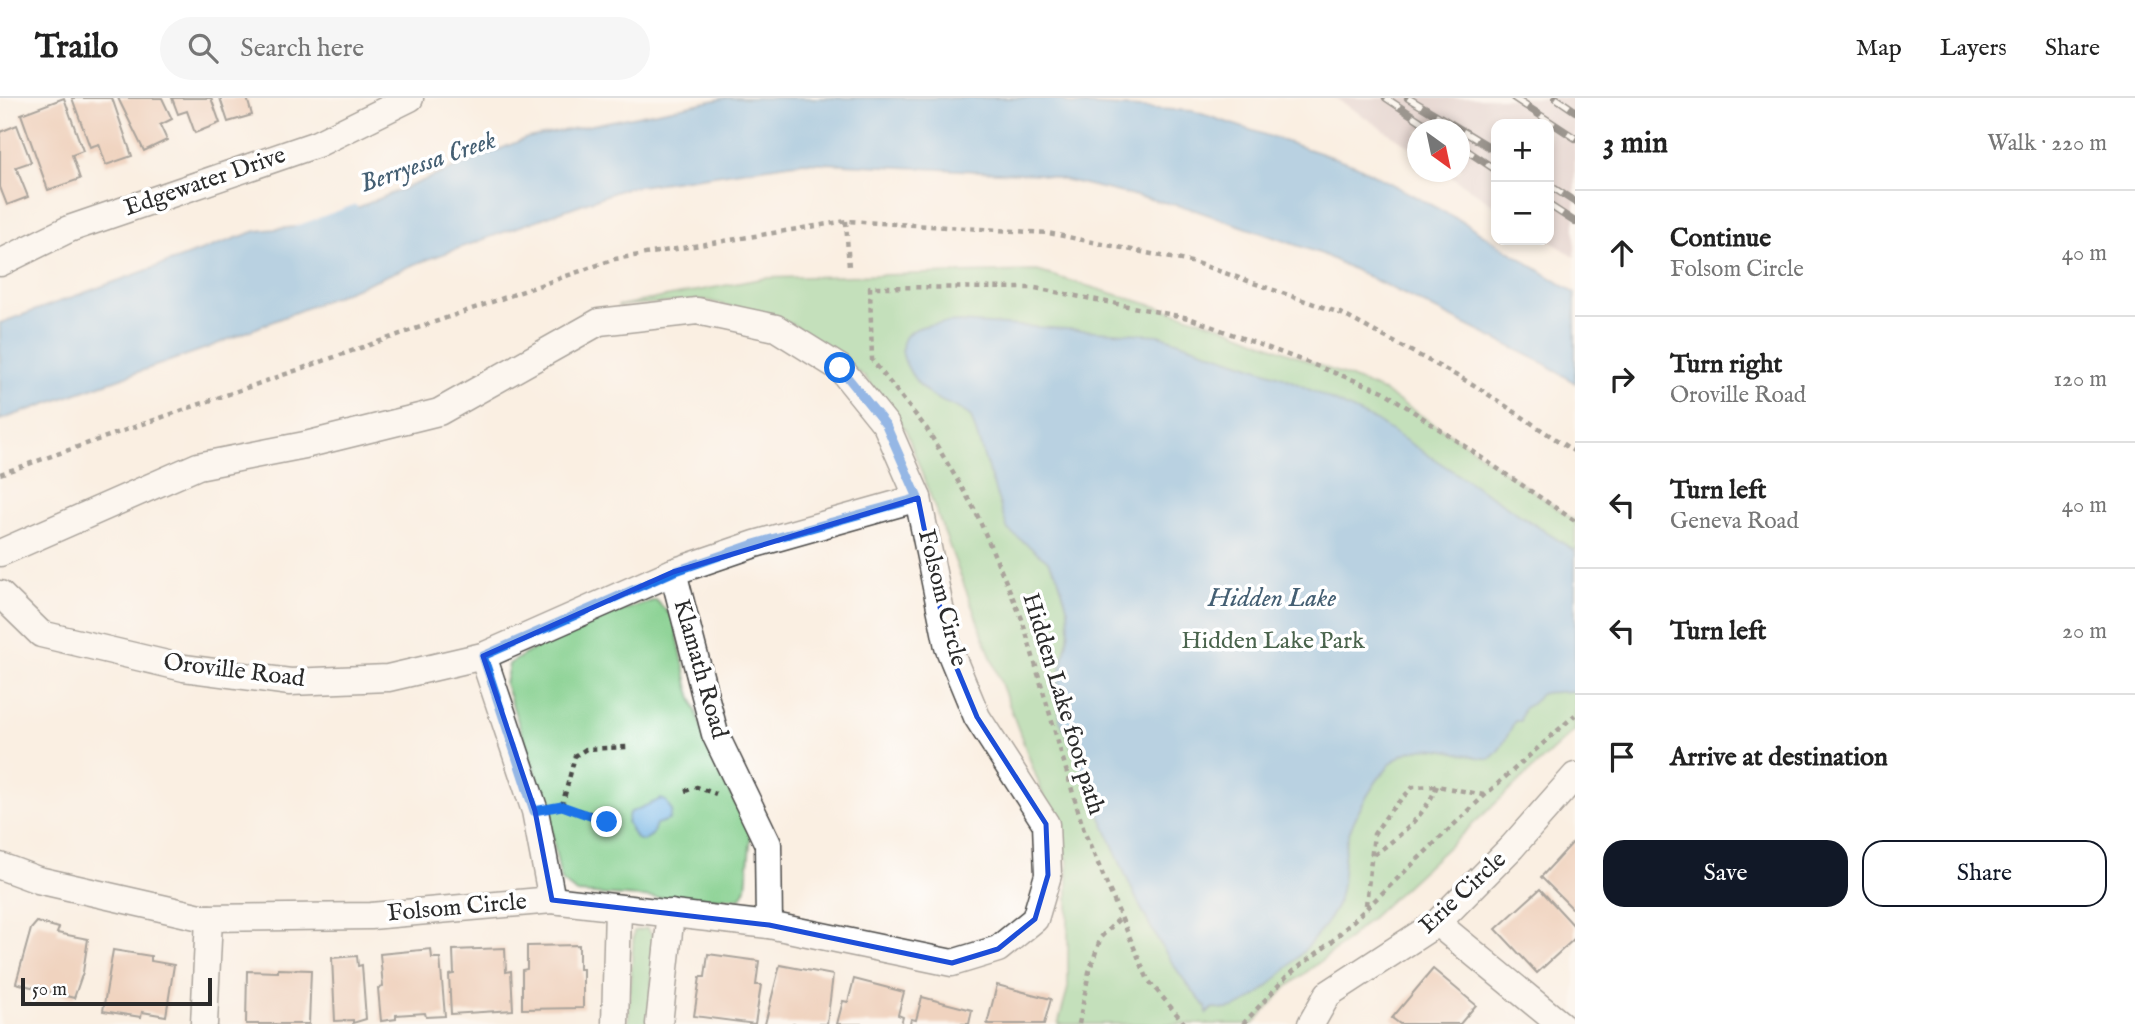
<!DOCTYPE html>
<meta charset="utf-8">
<style>
:root{--surface:#fff;--page:#f6f6f6;--text:#222;--muted:#767676;--line:#e0e0e0;--accent:#111827}
body{margin:0;font-family:"IM FELL English",serif;background:var(--page);color:var(--text)}
.controls{position:absolute;right:21px;top:21px;display:grid;overflow:hidden;border-radius:14px;box-shadow:0 4px 10px #0003}
.controls button{width:63px;height:63px;display:grid;place-items:center;padding:0;border:0;border-bottom:2px solid var(--line);background:var(--surface);color:var(--text);font:35px sans-serif}
.compass{position:absolute;left:1407px;top:21px;width:63px;height:63px;border-radius:50%;background:var(--surface);box-shadow:0 4px 10px #0003;rotate:147deg}
.scale{position:absolute;left:21px;bottom:18px;width:191px;box-sizing:border-box;padding-left:7px;border:4px solid #2b2b2b;border-top:0;font-size:19px;line-height:24px;white-space:nowrap;color:#2b2b2b;-webkit-text-stroke:5px #fff;paint-order:stroke}
.stop{position:absolute;width:21px;height:21px;margin:-16px;border:5px solid #1a73e8;border-radius:50%;background:#fff}
.stop.end{background:#1a73e8;border-color:#fff;box-shadow:0 2px 7px #0008}
.list{margin:0;padding:0;list-style:none}
h2{display:flex;justify-content:space-between;align-items:center;height:91px;margin:0;padding:0 28px;font-size:30px}
h2 small{font-size:23px;font-weight:400;color:var(--muted)}
.list li{display:grid;grid-template-columns:46px 1fr auto;gap:21px;align-items:center;box-sizing:border-box;height:126px;padding:0 28px;border-top:2px solid var(--line)}
.list b{display:block;font-size:26px;white-space:nowrap}
.list p{margin:0;font-size:23px;white-space:nowrap;color:var(--muted)}
.list em{font-size:23px;font-style:normal;color:var(--muted)}
.actions{display:flex;gap:14px;padding:21px 28px}
.actions a{flex:1;padding:16px 0;border:2px solid var(--accent);border-radius:21px;text-align:center;font-size:24px;color:var(--accent)}
.actions .main{background:var(--accent);color:#fff}
.icon{flex:none;width:38px;height:38px;fill:none;stroke:currentColor;stroke-width:2;stroke-linecap:round;stroke-linejoin:round}
.map{position:relative;flex:none;width:1575px;height:926px;overflow:hidden}
header{display:flex;align-items:center;gap:42px;box-sizing:border-box;height:98px;padding:0 35px;background:var(--surface);border-bottom:2px solid var(--line)}
header strong{font-size:33px}
nav{display:flex;gap:38px;margin-inline-start:auto;font-size:24px}
.search{width:490px;height:63px;background:var(--page);display:flex;align-items:center;gap:18px;box-sizing:border-box;padding:0 24px;border-radius:38px;color:var(--muted);font-size:26px}
main{display:flex}
aside{flex:1;background:var(--surface)}
.map>svg:first-child{display:block}
</style>
<header>
<strong>Trailo</strong>
<div class="search"><svg class="icon" aria-label="search" viewBox="0 0 24 24"><circle cx="10" cy="10" r="6"/><path d="M15 15l6 6"/></svg>Search here</div>
<nav><a>Map</a><a>Layers</a><a>Share</a></nav>
</header>
<main>
<div class="map">
<svg width="1575" height="926" viewBox="0 0 1575 926">
<rect width="100%" height="100%" fill="#fff"/>
<filter id="ink" filterUnits="userSpaceOnUse"><feTurbulence type="fractalNoise" baseFrequency=".0143" numOctaves="2"/><feDisplacementMap in="SourceGraphic" scale="14" xChannelSelector="R" yChannelSelector="G"/><feConvolveMatrix kernelMatrix="1 2 1 2 8 2 1 2 1" color-interpolation-filters="sRGB"/></filter>
<filter id="wash" filterUnits="userSpaceOnUse"><feTurbulence type="fractalNoise" baseFrequency=".00686" numOctaves="4" result="noise"/><feDisplacementMap in="SourceGraphic" scale="28" xChannelSelector="R" yChannelSelector="G"/><feGaussianBlur stdDeviation="1.57" result="paint"/><feColorMatrix in="noise" values="0 0 0 0 0 0 0 0 0 0 0 0 0 0 0 0 0 1.4 0 .05"/><feComposite in="paint" operator="in"/></filter>
<g filter="url(#wash)">
<rect width="100%" height="100%" fill="#faefe2"/>
<path fill="#d2bec1" d="M 1335,0 L 1575,0 L 1575,159 L 1548,142 L 1549,26 L 1496,26 L 1496,108 L 1444,74 L 1460,74 L 1460,32 L 1418,32 L 1417,58 L 1417,53 Z"/>
<g fill="#84cf8d" stroke="#587d5c" stroke-width="2">
<path d="M 1037,173 L 1222,228 L 1383,293 L 1470,349 L 1575,423 L 1575,632 L 1343,846 L 1287,889 L 1253,926 L 1058,926 L 1068,890 L 1068,763 L 906,333 L 865,279 L 792,226 L 706,202 L 617,208 L 765,180 Z"/>
<path d="M 656,502 L 674,521 L 688,587 L 707,648 L 751,736 L 746,790 L 741,800 L 657,800 L 577,795 L 561,783 L 546,705 L 505,586 L 509,566 C 555,536 604,517 656,502 Z"/>
<path d="M 647,830 L 654,839 L 650,923 L 648,926 L 628,926 L 634,833 Z"/>
</g>
<g fill="#6aaee0" stroke="#4a6c86" stroke-width="2">
<path d="M 726,0 L 1056,0 L 1071,6 L 1193,13 L 1356,67 L 1465,125 L 1575,195 L 1575,285 L 1542,264 L 1322,156 L 1189,110 L 1039,76 L 803,64 L 626,90 L 415,166 L 207,250 L 0,322 L 0,225 L 256,133 L 315,127 L 527,40 Z"/>
<path d="M 959,224 L 1159,237 L 1283,279 L 1376,323 L 1575,453 L 1575,593 L 1541,595 L 1533,605 L 1524,610 L 1520,623 L 1515,623 C 1507,637 1503,651 1490,661 C 1461,659 1431,641 1402,657 C 1380,669 1351,723 1346,746 C 1342,767 1345,789 1336,809 C 1323,836 1259,907 1229,911 C 1224,912 1218,910 1213,910 L 1207,916 L 1206,909 C 1134,829 1105,718 1060,622 L 1057,590 L 1069,533 L 1068,512 L 1057,476 L 1047,462 L 1008,432 L 971,319 C 960,308 942,306 929,296 C 919,288 911,277 906,266 C 889,227 931,226 959,224 Z"/>
<path d="M 661,701 L 666,703 L 672,713 L 669,722 L 656,726 L 652,737 L 643,743 L 636,741 L 627,724 L 629,715 Z"/>
</g>
<g fill="none" stroke-linecap="round" stroke-linejoin="round">
<path stroke="#6aaee0" stroke-width="8" d="M 297,132 L 354,111"/>
</g>
<g id="blocks">
<g fill="#e4b296">
<path d="M 64,0 L 83,53 L 72,57 L 80,81 L 48,92 L 21,16 Z"/>
<path d="M 72,0 L 112,0 L 132,58 L 106,67 L 99,46 L 90,49 Z"/>
<path d="M 118,0 L 162,0 L 172,21 L 160,27 L 167,42 L 144,53 Z"/>
<path d="M 172,0 L 211,0 L 220,25 L 195,35 L 187,13 L 178,16 Z"/>
<path d="M 220,0 L 247,0 L 252,17 L 228,24 Z"/>
<path d="M 17,27 L 31,64 L 16,69 L 28,99 L 7,107 L 0,89 L 0,34 Z"/>
<path d="M 1575,742 L 1575,813 L 1541,779 Z"/>
<path d="M 1540,791 L 1575,829 L 1575,840 L 1537,875 L 1496,831 Z"/>
<path d="M 37,824 L 59,830 L 57,835 L 88,841 L 83,874 L 74,900 L 16,885 L 31,831 Z"/>
<path d="M 579,847 L 579,871 L 583,871 L 583,910 L 522,911 L 522,872 L 527,871 L 527,848 Z"/>
<path d="M 505,850 L 506,874 L 511,873 L 513,912 L 451,916 L 449,877 L 454,876 L 453,852 Z"/>
<path d="M 431,851 L 432,860 L 440,860 L 445,918 L 426,919 L 425,915 L 396,917 L 396,921 L 381,923 L 378,890 L 383,889 L 380,856 Z"/>
<path d="M 113,852 L 151,858 L 151,863 L 174,867 L 166,918 L 142,914 L 141,919 L 103,913 Z"/>
<path d="M 708,856 L 759,863 L 756,887 L 761,887 L 755,926 L 694,918 L 700,879 L 705,879 Z"/>
<path d="M 357,858 L 358,868 L 362,867 L 366,921 L 353,925 L 353,922 L 335,923 L 332,860 Z"/>
<path d="M 780,867 L 833,877 L 827,926 L 765,926 Z"/>
<path d="M 278,871 L 311,872 L 309,926 L 246,926 L 247,873 L 278,874 Z"/>
<path d="M 1433,871 L 1476,907 L 1460,926 L 1400,926 L 1392,920 Z"/>
<path d="M 854,881 L 904,894 L 898,917 L 903,919 L 901,926 L 837,926 L 843,903 L 848,904 Z"/>
<path d="M 997,887 L 1051,901 L 1044,926 L 987,926 Z"/>
<path d="M 922,899 L 972,912 L 969,926 L 910,926 L 911,921 L 916,922 Z"/>
</g>
</g>
</g>
<g filter="url(#ink)">
<use href="#blocks" fill-opacity="0" stroke="#4a4846" stroke-width="2"/>
<g fill="none" stroke-linecap="round" stroke-linejoin="round">
<g stroke="#4a4846" stroke-width="29">
<g id="street">
<path d="M 0,165 L 69,131 L 317,46 L 410,0"/>
<path d="M 0,455 L 198,368 L 305,347 L 439,314 L 599,224 L 697,213 L 776,230 L 840,270 L 886,327 L 918,400 L 948,549 L 977,619 L 1046,726 L 1048,777 L 1035,821 L 998,851 L 952,865 L 769,827 L 552,802 L 371,818 L 205,820 L 38,782 L 0,768"/>
<path d="M 673,474 L 715,636 L 768,746 L 769,827"/>
<path d="M 0,496 L 41,536 L 184,570 L 290,584 L 388,580 L 483,558 L 673,474 L 755,446 L 918,400"/>
<path d="M 483,558 L 535,713 L 552,802"/>
<path d="M 1437,825 L 1560,926"/>
<path d="M 204,926 L 209,820"/>
<path d="M 615,926 L 618,810"/>
<path d="M 659,926 L 671,815"/>
<path d="M 1311,926 L 1328,896 L 1437,825 L 1512,749 L 1575,678"/>
</g>
</g>
<g stroke="#4a4846" stroke-width="4.5" stroke-dasharray="5 5" stroke-linecap="butt">
<path d="M 846,123 L 849,170"/>
<path d="M 0,376 L 615,161 L 846,123 L 1048,135 L 1196,165 L 1340,215 L 1474,287 L 1575,354"/>
<path d="M 685,693 L 697,689 L 716,696"/>
<path d="M 559,708 L 589,715 L 607,724"/>
<path d="M 562,708 L 575,658 L 586,651 L 627,649"/>
<path d="M 1374,757 C 1401,737 1424,719 1437,688"/>
<path d="M 1366,807 L 1374,736 L 1390,713 L 1413,689 L 1437,688 L 1484,697"/>
<path d="M 1079,926 L 1089,874 L 1101,839 L 1121,819"/>
<path d="M 1185,926 L 1148,882 L 1084,733 L 1022,521 L 975,412 L 927,331 L 872,262 L 870,189 L 1035,190 L 1189,220 L 1383,293 L 1575,423"/>
<path d="M 1243,926 L 1287,878 L 1330,845 L 1485,697 L 1575,617"/>
</g>
<use href="#street" stroke="#fff" stroke-width="26"/>
<g stroke="#2b2b2b" stroke-width="8">
<g id="rail">
<path d="M 1386,0 L 1434,32"/>
<path d="M 1408,0 L 1496,53"/>
<path d="M 1514,0 L 1575,40"/>
<path d="M 1556,0 L 1575,13"/>
<path d="M 1460,48 L 1496,72"/>
<path d="M 1549,87 L 1575,104"/>
<path d="M 1549,107 L 1575,124"/>
</g>
</g>
<use href="#rail" stroke="#fff" stroke-width="5" stroke-dasharray="16" stroke-linecap="butt"/>
</g>
</g>
<g fill="none" stroke-linecap="round" stroke-linejoin="round" filter="url(#ink)">
<path stroke="#1a73e8" stroke-width="9" d="M 607,724 L 562,708 L 534,713 L 483,558 L 673,474 L 754,446 L 918,400 L 886,327 L 840,270"/>
</g>
<path d="M0 0H1575V926H0ZM 918,400 L 948,549 L 977,619 L 1046,726 L 1048,777 L 1035,821 L 998,851 L 952,865 L 769,827 L 552,802 L 535,713 L 483,558 L 673,474 Z" fill="#faefe2" fill-opacity=".55" fill-rule="evenodd"/>
<path fill="none" stroke="#1d4ed8" stroke-width="5" stroke-linejoin="round" d="M 918,400 L 948,549 L 977,619 L 1046,726 L 1048,777 L 1035,821 L 998,851 L 952,865 L 769,827 L 552,802 L 535,713 L 483,558 L 673,474 Z"/>
<g text-anchor="middle" dominant-baseline="central" stroke-width="7" stroke-linejoin="round" paint-order="stroke">
<g font-size="24" fill="#2b2b2b" stroke="#fff">
<text transform="translate(205 84) rotate(-19)">Edgewater Drive</text>
<text transform="translate(942 500) rotate(76)">Folsom Circle</text>
<text transform="translate(700 571) rotate(74)">Klamath Road</text>
<text transform="translate(234 573) rotate(7)">Oroville Road</text>
<text transform="translate(1063 606) rotate(73)">Hidden Lake foot path</text>
<text transform="translate(1463 795) rotate(-43)">Erie Circle</text>
<text transform="translate(457 810) rotate(-5)">Folsom Circle</text>
</g>
<g font-size="24" fill="#4a644d" stroke="#fff">
<text x="1273" y="543">Hidden Lake Park</text>
</g>
<g font-size="26" font-style="italic" fill="#445f73" stroke="#fff">
<text transform="translate(428 64) rotate(-19)">Berryessa Creek</text>
<text x="1272" y="500">Hidden Lake</text>
</g>
</g>
</svg>
<div class="controls">
<button>+</button>
<button>−</button>
</div>
<svg class="compass" viewBox="-18 -18 36 36"><path d="M0-13l5 13h-10z" fill="#e53935"/><path d="M0 13l5-13h-10z" fill="#767676"/></svg>
<div class="scale">50 m</div>
<div class="stop" style="left:840px;top:270px"></div>
<div class="stop end" style="left:607px;top:724px"></div>
</div>
<aside>
<h2>3 min<small>Walk · 220 m</small></h2>
<ul class="list">
<li><svg class="icon" aria-label="ahead" viewBox="0 0 24 24"><path d="M12 20V5M6 11l6-6 6 6"/></svg><div><b>Continue</b><p>Folsom Circle</p></div><em>40 m</em></li>
<li><svg class="icon" aria-label="right" viewBox="0 0 24 24"><path d="M7 20v-9h11M14 6l5 5-5 5"/></svg><div><b>Turn right</b><p>Oroville Road</p></div><em>120 m</em></li>
<li><svg class="icon" aria-label="left" viewBox="0 0 24 24"><path d="M17 20v-9H6M10 6l-5 5 5 5"/></svg><div><b>Turn left</b><p>Geneva Road</p></div><em>40 m</em></li>
<li><svg class="icon" aria-label="left" viewBox="0 0 24 24"><path d="M17 20v-9H6M10 6l-5 5 5 5"/></svg><div><b>Turn left</b></div><em>20 m</em></li>
<li><svg class="icon" aria-label="arrive" viewBox="0 0 24 24"><path d="M6 21V4h12l-3 4 3 4H6"/></svg><div><b>Arrive at destination</b></div></li>
</ul>
<div class="actions"><a class="main">Save</a><a>Share</a></div>
</aside>
</main>
